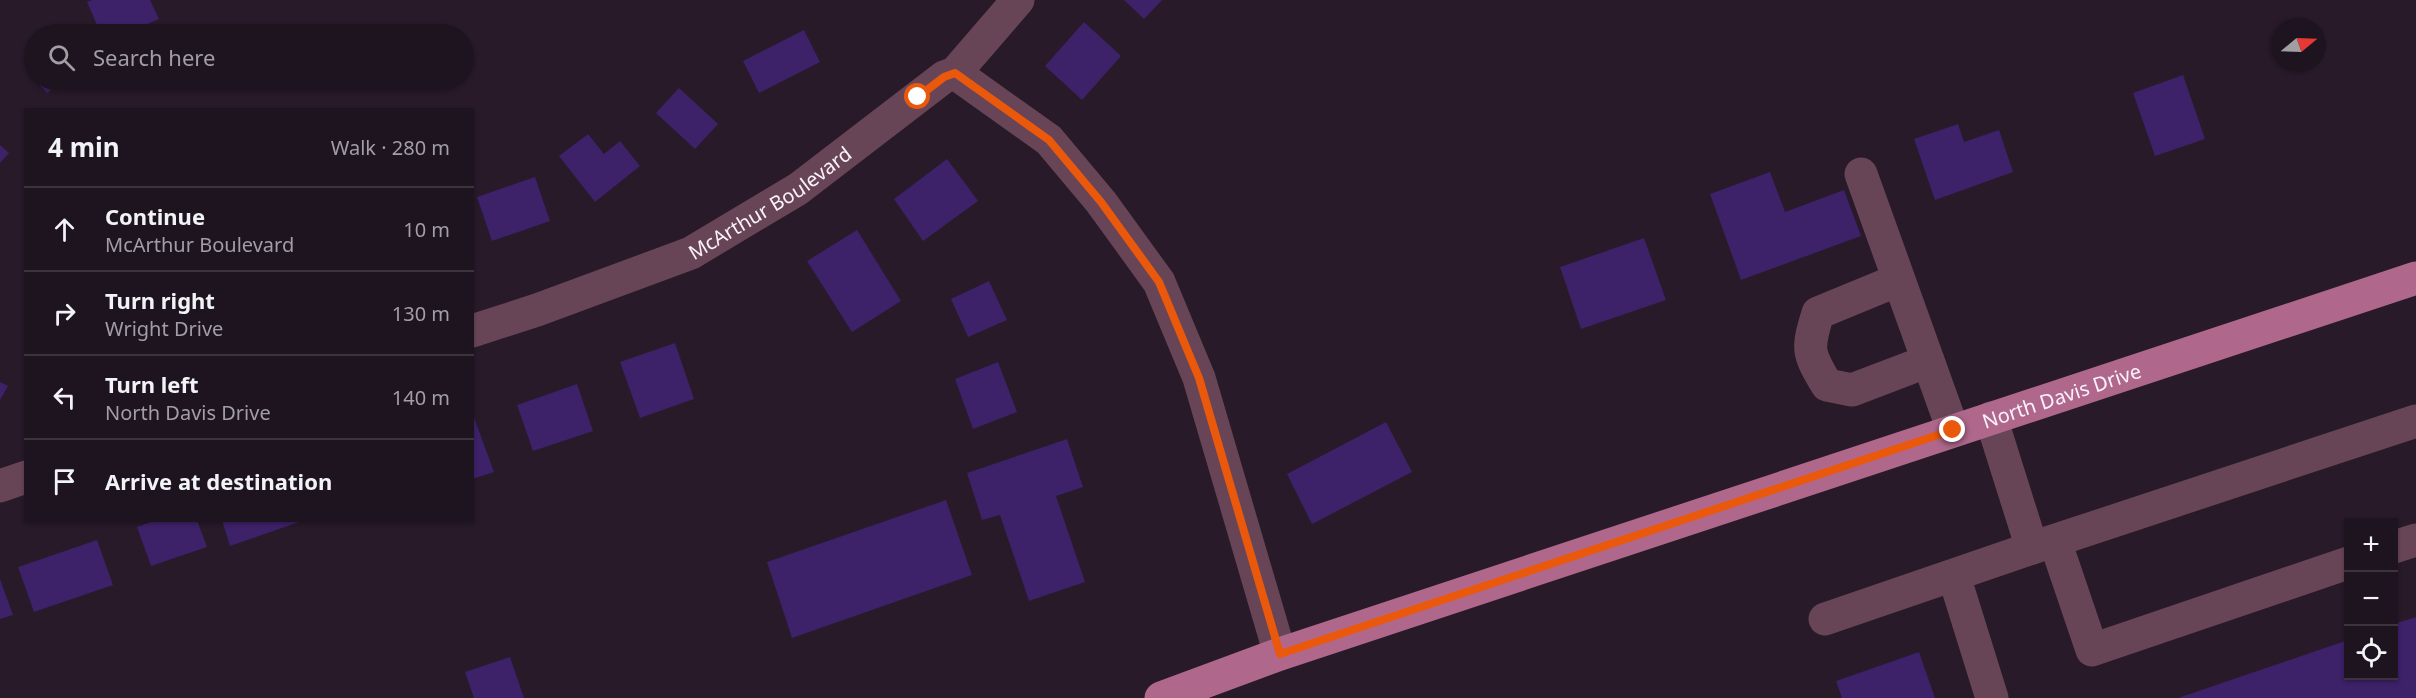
<!DOCTYPE html>
<meta charset="utf-8">
<style>
:root{--surface:#1e141f;--page:#2b212c;--text:#f1f3f6;--muted:#a19ea4;--line:#3c333d}
body{margin:0;font-family:"Noto Sans",sans-serif;background:var(--page);color:var(--text)}
.controls{position:absolute;right:18px;bottom:18px;display:grid;overflow:hidden;border-radius:0px;box-shadow:0 2px 4px #0004}
.controls button{width:54px;height:54px;display:grid;place-items:center;padding:0;border:0;border-bottom:2px solid var(--line);background:var(--surface);color:var(--text);font:30px sans-serif}
.compass{position:absolute;left:2272px;top:18px;width:54px;height:54px;border-radius:50%;background:var(--surface);box-shadow:0 2px 4px #0004;rotate:71deg}
.stop{position:absolute;width:18px;height:18px;margin:-14px;border:4px solid #ea580c;border-radius:50%;background:#fff}
.stop.end{background:#ea580c;border-color:#fff;box-shadow:0 2px 6px #0008}
.list{margin:0;padding:0;list-style:none}
h2{display:flex;justify-content:space-between;align-items:center;height:78px;margin:0;padding:0 24px;font-size:26px}
h2 small{font-size:20px;font-weight:400;color:var(--muted)}
.list li{display:grid;grid-template-columns:39px 1fr auto;gap:18px;align-items:center;box-sizing:border-box;height:84px;padding:0 24px;border-top:2px solid var(--line)}
.list b{display:block;font-size:22px;white-space:nowrap}
.list p{margin:0;font-size:20px;white-space:nowrap;color:var(--muted)}
.list em{font-size:20px;font-style:normal;color:var(--muted)}
.icon{flex:none;width:33px;height:33px;fill:none;stroke:currentColor;stroke-width:2;stroke-linecap:round;stroke-linejoin:round}
.map{position:relative;flex:none;width:2416px;height:698px;overflow:hidden}
.search{position:absolute;background:var(--surface);box-shadow:0 2px 4px #0004;left:24px;top:24px;width:450px;height:66px;display:flex;align-items:center;gap:15px;box-sizing:border-box;padding:0 21px;border-radius:33px;color:var(--muted);font-size:22px}
.panel{position:absolute;background:var(--surface);box-shadow:0 2px 4px #0004;left:24px;top:108px;width:450px;height:414px;border-radius:0px}
.map>svg:first-child{display:block}
</style>
<div class="map">
<svg width="2416" height="698" viewBox="0 0 2416 698">
<rect width="100%" height="100%" fill="#281a29"/>
<g fill="#3d2169">
<path d="M 92,0 L 150,0 L 159,19 L 124,34 L 101,34 L 87,2 Z"/>
<path d="M 1124,0 L 1162,0 L 1144,19 Z"/>
<path d="M 1084,22 L 1121,56 L 1082,100 L 1045,66 Z"/>
<path d="M 804,30 L 820,62 L 759,93 L 743,61 Z"/>
<path d="M 2183,75 L 2205,139 L 2155,156 L 2133,93 Z"/>
<path d="M 35,80 L 63,80 L 47,93 Z"/>
<path d="M 679,88 L 718,124 L 695,149 L 656,113 Z"/>
<path d="M 1958,124 L 1964,142 L 1999,130 L 2013,172 L 1935,200 L 1914,139 Z"/>
<path d="M 588,134 L 604,154 L 620,141 L 640,166 L 595,202 L 559,156 Z"/>
<path d="M 0,145 L 9,153 L 0,163 Z"/>
<path d="M 947,159 L 978,201 L 923,241 L 894,199 Z"/>
<path d="M 1770,172 L 1785,212 L 1844,190 L 1861,236 L 1741,280 L 1710,194 Z"/>
<path d="M 535,177 L 550,221 L 492,241 L 477,197 Z"/>
<path d="M 857,230 L 901,301 L 852,332 L 807,261 Z"/>
<path d="M 1644,238 L 1666,300 L 1581,329 L 1560,267 Z"/>
<path d="M 989,281 L 1007,320 L 968,337 L 951,299 Z"/>
<path d="M 675,343 L 694,399 L 640,418 L 620,362 Z"/>
<path d="M 998,362 L 1017,412 L 973,429 L 955,379 Z"/>
<path d="M 0,382 L 8,386 L 0,400 Z"/>
<path d="M 577,384 L 593,431 L 533,451 L 517,405 Z"/>
<path d="M 472,412 L 494,472 L 472,479 Z"/>
<path d="M 1386,422 L 1412,472 L 1312,524 L 1287,474 Z"/>
<path d="M 1067,439 L 1083,487 L 1056,496 L 1085,582 L 1029,601 L 1000,515 L 982,520 L 967,473 Z"/>
<path d="M 946,500 L 972,575 L 792,638 L 767,562 Z"/>
<path d="M 157,520 L 197,520 L 207,547 L 151,566 L 137,527 Z"/>
<path d="M 222,520 L 302,520 L 302,521 L 230,546 Z"/>
<path d="M 97,540 L 113,585 L 34,612 L 18,567 Z"/>
<path d="M 0,579 L 13,615 L 0,619 Z"/>
<path d="M 2416,617 L 2416,698 L 2178,698 L 2348,640 L 2348,676 L 2394,676 L 2394,624 Z"/>
<path d="M 1919,652 L 1935,698 L 1842,698 L 1836,681 Z"/>
<path d="M 510,657 L 524,698 L 474,698 L 465,672 Z"/>
</g>
<g fill="none" stroke-linecap="round" stroke-linejoin="round">
<g stroke="#674556" stroke-width="33">
<path d="M 955,73 L 1049,140 L 1101,202 L 1159,282 L 1199,378 L 1280,654"/>
<path d="M 1861,174 L 1953,430"/>
<path d="M 1898,280 L 1818,313 C 1807,349 1807,352 1827,385 L 1852,390 L 1928,361"/>
<path id="s1" d="M 472,331 L 537,310 L 691,253 L 798,189 L 944,77 L 955,73 L 1018,0"/>
<path d="M 0,486 L 26,477"/>
<path d="M 2055,541 L 2092,650 L 2348,563"/>
<path d="M 2394,547 L 2416,540"/>
<path d="M 2032,548 L 2416,421"/>
<path d="M 1954,576 L 1992,698"/>
<path d="M 1825,619 L 2032,548 L 1991,418"/>
</g>
<path stroke="#af688c" stroke-width="33" id="s2" d="M 1161,698 L 1280,654 L 2416,278"/>
</g>
<g fill="none" stroke-linecap="round" stroke-linejoin="round">
<path stroke="#ea580c" stroke-width="8" d="M 918,97 L 944,77 L 955,73 L 1049,140 L 1101,202 L 1159,282 L 1199,378 L 1280,654 L 1953,430"/>
</g>
<g text-anchor="middle" dominant-baseline="central" stroke-width="4.5" stroke-linejoin="round" paint-order="stroke">
<g font-size="20" fill="#fbf1fc" stroke="#281a29">
<text stroke="none"><textPath href="#s1" startOffset="326">McArthur Boulevard</textPath></text>
<text stroke="none"><textPath href="#s2" startOffset="950">North Davis Drive</textPath></text>
</g>
</g>
</svg>
<div class="controls">
<button>+</button>
<button>−</button>
<button><svg class="icon" aria-label="locate" viewBox="0 0 24 24"><circle cx="12" cy="12" r="6"/><path d="M12 2v4M12 18v4M2 12h4M18 12h4"/></svg></button>
</div>
<svg class="compass" viewBox="-18 -18 36 36"><path d="M0-13l5 13h-10z" fill="#e53935"/><path d="M0 13l5-13h-10z" fill="#a19ea4"/></svg>
<div class="stop" style="left:918px;top:97px"></div>
<div class="stop end" style="left:1953px;top:430px"></div>
<div class="search"><svg class="icon" aria-label="search" viewBox="0 0 24 24"><circle cx="10" cy="10" r="6"/><path d="M15 15l6 6"/></svg>Search here</div>
<section class="panel">
<h2>4 min<small>Walk · 280 m</small></h2>
<ul class="list">
<li><svg class="icon" aria-label="ahead" viewBox="0 0 24 24"><path d="M12 20V5M6 11l6-6 6 6"/></svg><div><b>Continue</b><p>McArthur Boulevard</p></div><em>10 m</em></li>
<li><svg class="icon" aria-label="right" viewBox="0 0 24 24"><path d="M7 20v-9h11M14 6l5 5-5 5"/></svg><div><b>Turn right</b><p>Wright Drive</p></div><em>130 m</em></li>
<li><svg class="icon" aria-label="left" viewBox="0 0 24 24"><path d="M17 20v-9H6M10 6l-5 5 5 5"/></svg><div><b>Turn left</b><p>North Davis Drive</p></div><em>140 m</em></li>
<li><svg class="icon" aria-label="arrive" viewBox="0 0 24 24"><path d="M6 21V4h12l-3 4 3 4H6"/></svg><div><b>Arrive at destination</b></div></li>
</ul>
</section>
</div>
